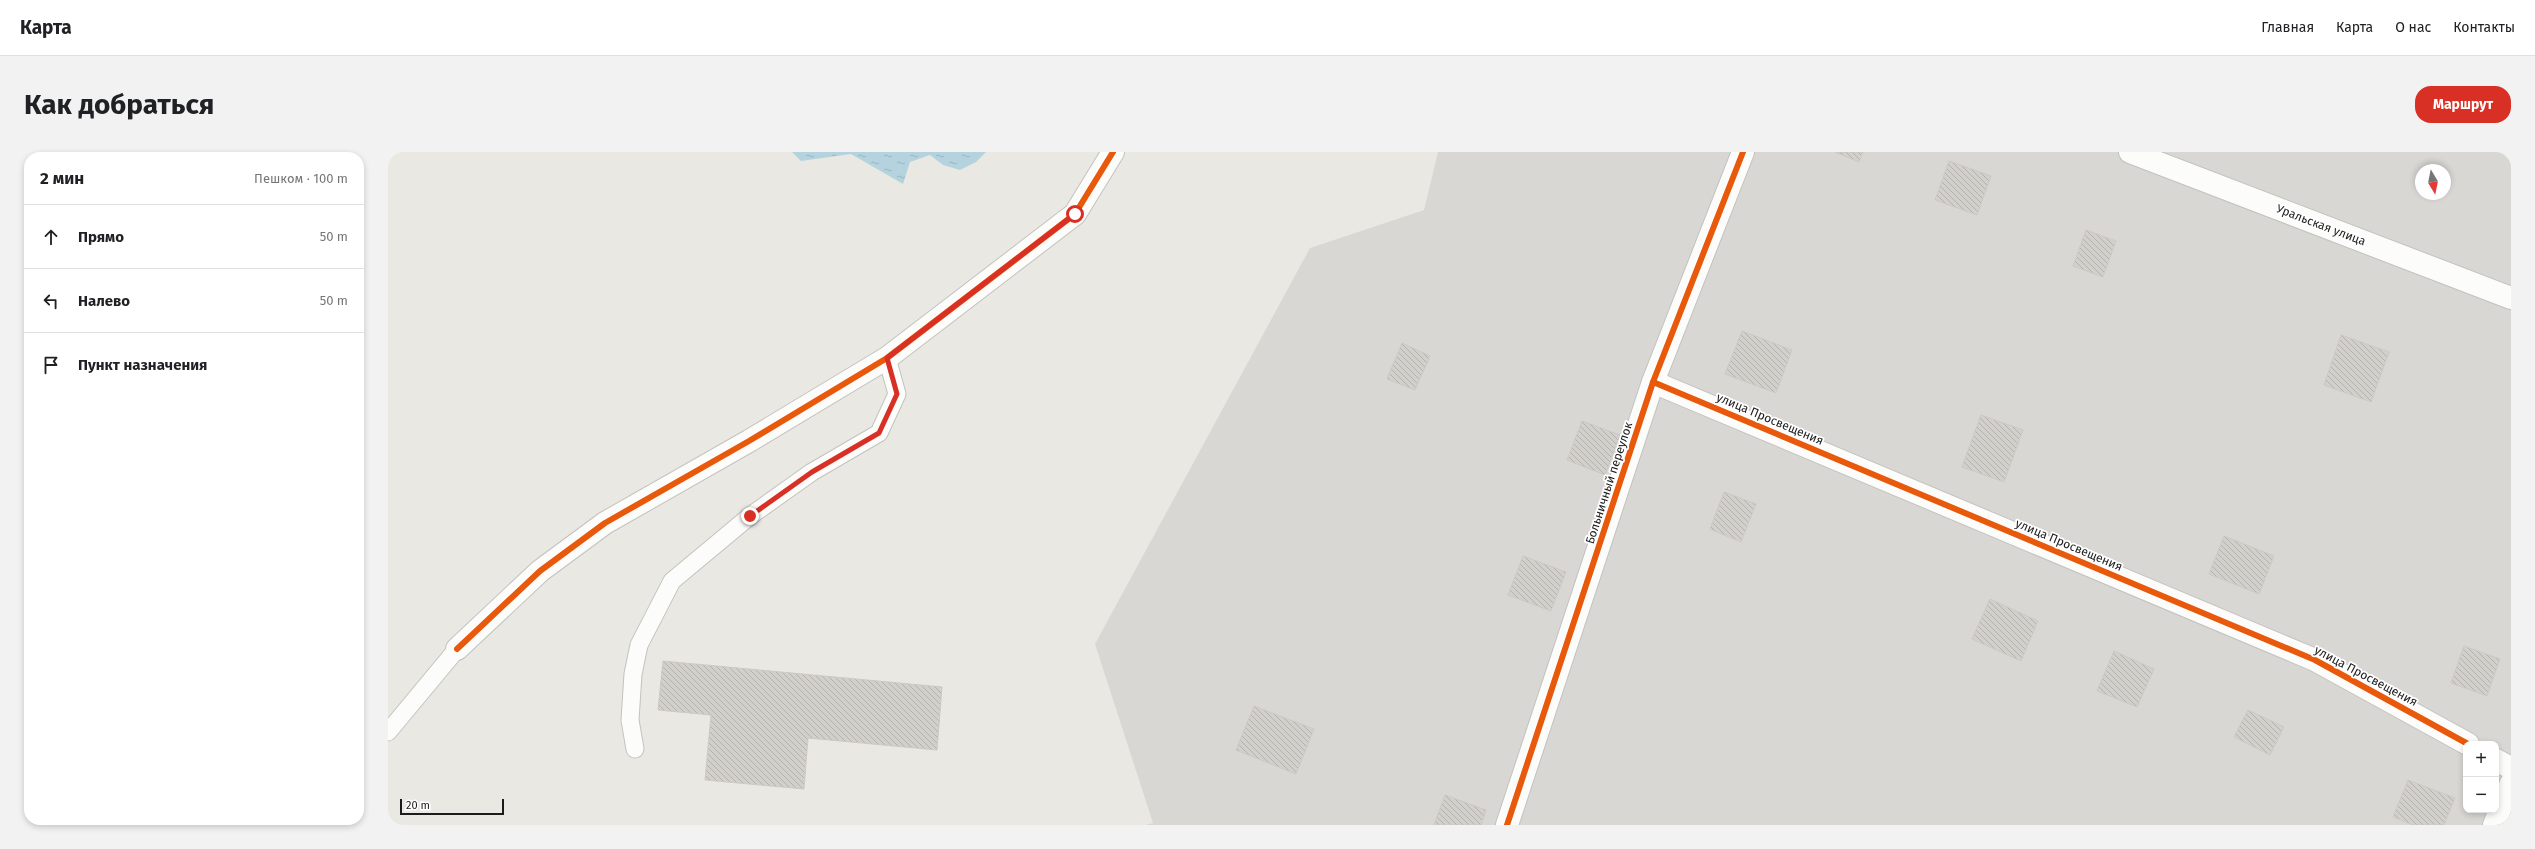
<!DOCTYPE html>
<html lang="ru">
<meta charset="utf-8">
<style>
:root{--surface:#fff;--page:#f2f2f2;--text:#202124;--muted:#757577;--line:#e0e0e0;--accent:#d93025}
body{margin:0;font-family:"Fira Sans",sans-serif;background:var(--page);color:var(--text)}
.controls{position:absolute;right:12px;bottom:12px;display:grid;overflow:hidden;border-radius:8px;box-shadow:0 2px 6px #0003}
.controls button{width:36px;height:36px;display:grid;place-items:center;padding:0;border:0;border-bottom:1px solid var(--line);background:var(--surface);color:var(--text);font:20px sans-serif}
.compass{position:absolute;left:2027px;top:12px;width:36px;height:36px;border-radius:50%;background:var(--surface);box-shadow:0 2px 6px #0003;rotate:170deg}
.scale{position:absolute;left:12px;bottom:10px;width:104px;box-sizing:border-box;padding-left:4px;border:2px solid #1b1b1b;border-top:0;font-size:11px;line-height:14px;white-space:nowrap;color:#1b1b1b;-webkit-text-stroke:3px #fff;paint-order:stroke}
.stop{position:absolute;width:12px;height:12px;margin:-9px;border:3px solid #d93025;border-radius:50%;background:#fff}
.stop.end{background:#d93025;border-color:#fff;box-shadow:0 1px 4px #0008}
.list{margin:0;padding:0;list-style:none}
h2{display:flex;justify-content:space-between;align-items:center;height:52px;margin:0;padding:0 16px;font-size:17px}
h2 small{font-size:13px;font-weight:400;color:var(--muted)}
.list li{display:grid;grid-template-columns:26px 1fr auto;gap:12px;align-items:center;box-sizing:border-box;height:64px;padding:0 16px;border-top:1px solid var(--line)}
.list b{display:block;font-size:15px;white-space:nowrap}
.list em{font-size:13px;font-style:normal;color:var(--muted)}
.icon{flex:none;width:22px;height:22px;fill:none;stroke:currentColor;stroke-width:2;stroke-linecap:round;stroke-linejoin:round}
.map{position:relative;flex:none;width:2123px;height:673px;overflow:hidden;border-radius:16px}
header{display:flex;align-items:center;gap:24px;box-sizing:border-box;height:56px;padding:0 20px;background:var(--surface);border-bottom:1px solid var(--line)}
header strong{font-size:19px}
nav{display:flex;gap:22px;margin-inline-start:auto;font-size:14px}
.intro{display:flex;align-items:center;justify-content:space-between;box-sizing:border-box;height:96px;padding:0 24px}
h1{margin:0;font-size:28px}
.button{padding:10px 18px;border-radius:16px;background:var(--accent);color:#fff;font-size:14px;font-weight:700}
main{display:flex;gap:24px;padding:0 24px}
aside{flex:1;background:var(--surface);border-radius:16px;box-shadow:0 2px 6px #0003}
.map>svg:first-child{display:block}
</style>
<header>
<strong>Карта</strong>
<nav><a>Главная</a><a>Карта</a><a>О нас</a><a>Контакты</a></nav>
</header>
<div class="intro"><h1>Как добраться</h1><a class="button">Маршрут</a></div>
<main>
<aside>
<h2>2 мин<small>Пешком · 100 m</small></h2>
<ul class="list">
<li><svg class="icon" aria-label="ahead" viewBox="0 0 24 24"><path d="M12 20V5M6 11l6-6 6 6"/></svg><div><b>Прямо</b></div><em>50 m</em></li>
<li><svg class="icon" aria-label="left" viewBox="0 0 24 24"><path d="M17 20v-9H6M10 6l-5 5 5 5"/></svg><div><b>Налево</b></div><em>50 m</em></li>
<li><svg class="icon" aria-label="arrive" viewBox="0 0 24 24"><path d="M6 21V4h12l-3 4 3 4H6"/></svg><div><b>Пункт назначения</b></div></li>
</ul>
</aside>
<div class="map">
<svg width="2123" height="673" viewBox="0 0 2123 673">
<defs>
<pattern id="water-ripples" width="26" height="14" patternUnits="userSpaceOnUse"><rect width="26" height="14" fill="#b4d3de"/><path d="M2 4q2-2 4 0t4 0M15 11q2-2 4 0t4 0" fill="none" stroke="#9ab5be"/></pattern>
<pattern id="building-back-hatch" width="6" height="6" patternUnits="userSpaceOnUse"><rect width="6" height="6" fill="#d2d0cb"/><path d="M-1 5l2 2M0 0l6 6M5-1l2 2" fill="none" stroke="#b4b2ae"/></pattern>
</defs>
<rect width="100%" height="100%" fill="#eae8e2"/>
<path fill="#d9d7d4" fill-rule="evenodd" d="M 1050,0 L 2123,0 L 2123,673 L 757,673 L 765,671 L 707,492 L 922,96 L 1036,58 ZM 2033,18 L 2057,18 L 2057,42 L 2033,42 ZM 2078,592 L 2108,592 L 2108,658 L 2078,658 Z"/>
<path fill="url(#water-ripples)" d="M 404,0 L 598,0 L 588,10 L 572,18 L 555,13 L 542,3 L 522,10 L 515,32 L 463,2 L 413,9 Z"/>
<g fill="url(#building-back-hatch)" stroke="#cdc9c4">
<path d="M 1447,0 L 1475,0 L 1471,10 Z"/>
<path d="M 1561,9 L 1603,24 L 1589,63 L 1547,48 Z"/>
<path d="M 1698,78 L 1728,89 L 1715,125 L 1685,114 Z"/>
<path d="M 1354,179 L 1404,198 L 1388,241 L 1337,222 Z"/>
<path d="M 1953,183 L 2001,200 L 1983,250 L 1936,233 Z"/>
<path d="M 1014,191 L 1042,204 L 1027,238 L 999,227 Z"/>
<path d="M 1593,263 L 1635,278 L 1616,330 L 1574,315 Z"/>
<path d="M 1194,269 L 1232,283 L 1217,323 L 1179,308 Z"/>
<path d="M 1336,340 L 1368,352 L 1353,390 L 1322,377 Z"/>
<path d="M 1836,384 L 1886,404 L 1871,442 L 1821,422 Z"/>
<path d="M 1135,404 L 1178,420 L 1163,459 L 1120,443 Z"/>
<path d="M 1602,447 L 1650,469 L 1633,509 L 1584,487 Z"/>
<path d="M 2076,494 L 2112,507 L 2099,544 L 2063,531 Z"/>
<path d="M 1726,499 L 1766,517 L 1749,555 L 1709,539 Z"/>
<path d="M 275,509 L 554,535 L 549,598 L 420,586 L 416,637 L 317,628 L 323,563 L 270,558 Z"/>
<path d="M 866,554 L 926,577 L 908,622 L 848,598 Z"/>
<path d="M 1860,558 L 1896,575 L 1882,603 L 1846,585 Z"/>
<path d="M 2020,628 L 2067,646 L 2056,673 L 2025,673 L 2005,665 Z"/>
<path d="M 1057,643 L 1098,658 L 1093,673 L 1046,673 Z"/>
</g>
<g fill="none" stroke-linecap="round" stroke-linejoin="round">
<g stroke="#c2c2bf" stroke-width="19">
<g id="service">
<path d="M 0,580 L 69,497"/>
<path d="M 247,597 L 242,568 L 245,522 L 251,493 L 284,429 L 362,364 L 424,320 L 491,281 L 509,242 L 499,206"/>
</g>
</g>
<g stroke="#c2c2bf" stroke-width="24">
<g id="minor">
<path d="M 1742,0 L 2123,146"/>
<path d="M 1265,230 L 1927,508 L 2080,592"/>
<path d="M 69,497 L 152,419 L 217,371 L 361,289 L 499,206 L 687,62 L 725,0"/>
<path d="M 2108,608 L 2123,616"/>
<path d="M 1119,673 L 1265,230 L 1355,0"/>
<path d="M 2106,673 L 2123,631"/>
</g>
</g>
<use href="#service" stroke="#fcfcfb" stroke-width="17"/>
<use href="#minor" stroke="#fcfcfb" stroke-width="22"/>
<g stroke="#fff" stroke-width="8">
<g id="cycleway">
<path d="M 1265,230 L 1927,508 L 2080,592"/>
<path d="M 69,497 L 152,419 L 217,371 L 361,289 L 499,206 L 687,62 L 725,0"/>
<path d="M 1119,673 L 1265,230 L 1355,0"/>
</g>
</g>
<use href="#cycleway" stroke="#e8590c" stroke-width="6"/>
</g>
<g fill="none" stroke-linecap="round" stroke-linejoin="round">
<path stroke="#d93025" stroke-width="5" d="M 362,364 L 424,320 L 491,281 L 509,242 L 499,206 L 687,62"/>
</g>
<g text-anchor="middle" dominant-baseline="central" stroke-width="3.5" stroke-linejoin="round" paint-order="stroke">
<g font-size="12" fill="#1b1b1b" stroke="#fff">
<text transform="translate(1933 73) rotate(21)">Уральская улица</text>
<text transform="translate(1382 267) rotate(23)">улица Просвещения</text>
<text transform="translate(1221 331) rotate(-72)">Больничный переулок</text>
<text transform="translate(1681 393) rotate(23)">улица Просвещения</text>
<text transform="translate(1978 524) rotate(28)">улица Просвещения</text>
</g>
</g>
</svg>
<div class="controls">
<button>+</button>
<button>−</button>
</div>
<svg class="compass" viewBox="-18 -18 36 36"><path d="M0-13l5 13h-10z" fill="#e53935"/><path d="M0 13l5-13h-10z" fill="#757577"/></svg>
<div class="scale">20 m</div>
<div class="stop" style="left:687px;top:62px"></div>
<div class="stop end" style="left:362px;top:364px"></div>
</div>
</main>
